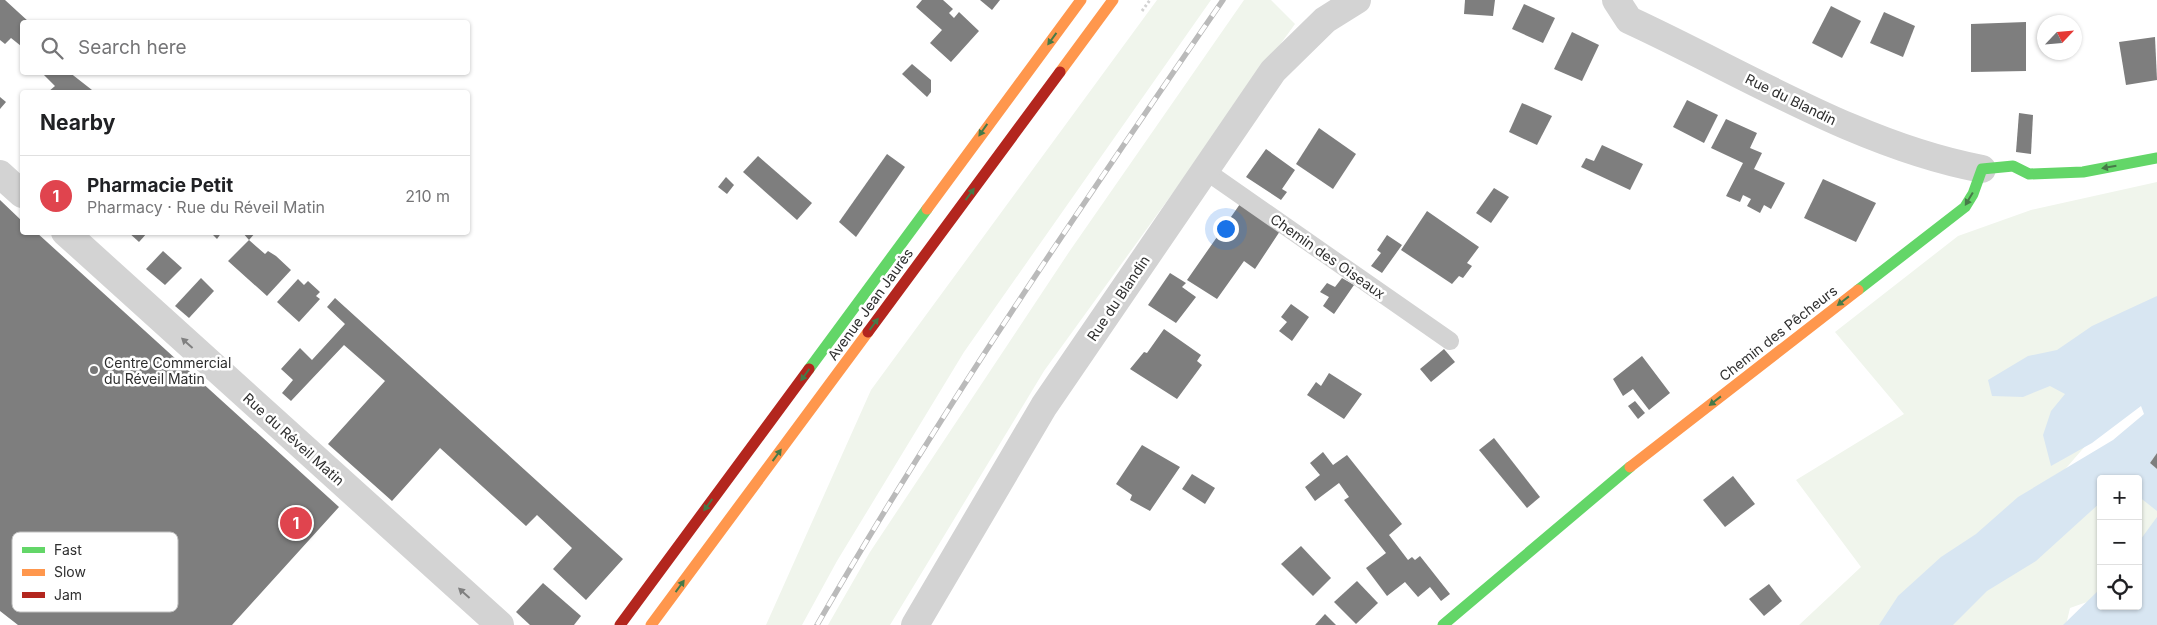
<!DOCTYPE html>
<meta charset="utf-8">
<style>
:root{--surface:#fff;--page:#f6f6f6;--text:#202124;--muted:#757577;--line:#e0e0e0;--accent:#2563eb}
body{margin:0;font-family:Inter,sans-serif;background:var(--page);color:var(--text)}
.controls{position:absolute;right:15px;bottom:15px;display:grid;overflow:hidden;border-radius:5px;box-shadow:0 1px 4px #0004}
.controls button{width:45px;height:45px;display:grid;place-items:center;padding:0;border:0;border-bottom:1px solid var(--line);background:var(--surface);color:var(--text);font:25px sans-serif}
.compass{position:absolute;left:2037px;top:15px;width:45px;height:45px;border-radius:50%;background:var(--surface);box-shadow:0 1px 4px #0004;rotate:64deg}
.you{position:absolute;left:1225px;top:228px;width:18px;height:18px;margin:-12px;border:4px solid #fff;border-radius:50%;background:#1a73e8;box-shadow:0 0 0 8px #1a73e833}
.badge{display:grid;place-items:center;width:32px;height:32px;border-radius:50%;background:var(--accent);color:#fff;font-size:16px;font-weight:700}
.pin{position:absolute;translate:-50% -50%;border:2px solid #fff;box-shadow:0 1px 5px #0006}
.list{margin:0;padding:0;list-style:none}
h2{display:flex;justify-content:space-between;align-items:center;height:65px;margin:0;padding:0 20px;font-size:21px}
h2 small{font-size:16px;font-weight:400;color:var(--muted)}
.list li{display:grid;grid-template-columns:32px 1fr auto;gap:15px;align-items:center;box-sizing:border-box;height:80px;padding:0 20px;border-top:1px solid var(--line)}
.list b{display:block;font-size:19px;white-space:nowrap}
.list p{margin:0;font-size:16px;white-space:nowrap;color:var(--muted)}
.list em{font-size:16px;font-style:normal;color:var(--muted)}
.icon{flex:none;width:28px;height:28px;fill:none;stroke:currentColor;stroke-width:2;stroke-linecap:round;stroke-linejoin:round}
.map{position:relative;flex:none;width:2157px;height:625px;overflow:hidden}
.search{position:absolute;background:var(--surface);box-shadow:0 1px 4px #0004;left:20px;top:20px;width:450px;height:55px;display:flex;align-items:center;gap:12px;box-sizing:border-box;padding:0 18px;border-radius:5px;color:var(--muted);font-size:19px}
.panel{position:absolute;background:var(--surface);box-shadow:0 1px 4px #0004;left:20px;top:90px;width:450px;height:145px;border-radius:5px}
.map>svg:first-child{display:block}
</style>
<div class="map">
<svg width="2157" height="625" viewBox="0 0 2157 625">
<rect width="100%" height="100%" fill="#fff"/>
<g fill="#f0f5ec">
<path d="M 1157,0 L 1211,0 L 964,352 L 837,561 L 802,625 L 766,625 L 871,390 Z"/>
<path d="M 1244,0 L 1271,0 L 1295,24 L 1044,371 L 890,625 L 828,625 L 870,552 L 1069,252 Z"/>
<path d="M 2157,182 L 2157,308 L 2047,380 L 2070,395 L 2094,436 L 2054,482 L 1904,625 L 1799,625 L 1861,567 L 1796,480 L 1904,414 L 1835,332 L 1958,236 L 2031,210 Z"/>
<path d="M 2101,479 L 2101,597 L 2070,608 L 2066,625 L 1938,625 Z"/>
<path d="M 2138,485 L 2157,504 L 2157,561 L 2138,585 Z"/>
</g>
<g fill="#d8e6f2">
<path d="M 2157,296 L 2157,453 L 2150,463 L 2157,469 L 2157,511 L 2138,496 L 2138,479 L 2101,479 L 2101,502 L 2036,561 L 1987,591 L 1953,625 L 1879,625 L 1898,596 L 1941,557 L 1976,534 L 2018,497 L 2113,440 L 2144,414 L 2141,406 L 2092,443 L 2051,466 L 2043,435 L 2051,411 L 2065,394 L 2050,386 L 2023,397 L 1992,396 L 1988,380 L 2028,356 L 2057,350 L 2092,326 Z"/>
<path d="M 2157,517 L 2157,625 L 2063,625 L 2101,588 L 2101,606 L 2138,606 L 2138,543 Z"/>
</g>
<g fill="#7e7e7e">
<path d="M 0,0 L 5,0 L 29,22 L 22,22 L 21,46 L 11,38 L 5,44 L 0,40 Z"/>
<path d="M 922,0 L 943,0 L 953,9 L 949,13 L 954,18 L 959,12 L 979,31 L 951,62 L 930,43 L 942,30 L 916,7 Z"/>
<path d="M 980,0 L 1000,0 L 992,10 Z"/>
<path d="M 1465,0 L 1495,0 L 1493,16 L 1464,14 Z"/>
<path d="M 1524,4 L 1555,18 L 1543,43 L 1512,29 Z"/>
<path d="M 1831,6 L 1861,21 L 1842,58 L 1812,43 Z"/>
<path d="M 1884,12 L 1915,26 L 1903,57 L 1870,43 Z"/>
<path d="M 2026,22 L 2026,71 L 1971,72 L 1971,24 Z"/>
<path d="M 1572,32 L 1599,45 L 1582,81 L 1554,69 Z"/>
<path d="M 2155,37 L 2157,80 L 2126,85 L 2119,42 Z"/>
<path d="M 912,64 L 931,80 L 931,92 L 927,97 L 902,74 Z"/>
<path d="M 41,72 L 69,72 L 92,90 L 90,92 L 79,92 L 76,90 L 73,92 L 48,92 L 55,86 Z"/>
<path d="M 0,97 L 6,102 L 0,109 Z"/>
<path d="M 1687,100 L 1718,115 L 1704,143 L 1673,127 Z"/>
<path d="M 1522,103 L 1552,116 L 1537,145 L 1509,132 Z"/>
<path d="M 2019,113 L 2033,115 L 2031,154 L 2016,152 Z"/>
<path d="M 1726,119 L 1757,133 L 1750,148 L 1762,153 L 1754,169 L 1785,183 L 1771,209 L 1764,205 L 1760,213 L 1747,206 L 1751,199 L 1743,195 L 1740,202 L 1726,196 L 1743,163 L 1711,148 Z"/>
<path d="M 1319,128 L 1356,154 L 1333,189 L 1296,164 Z"/>
<path d="M 1602,145 L 1643,164 L 1630,190 L 1581,167 L 1586,158 L 1594,161 Z"/>
<path d="M 1266,149 L 1295,170 L 1282,189 L 1287,192 L 1281,200 L 1246,177 Z"/>
<path d="M 887,154 L 905,167 L 856,237 L 839,222 Z"/>
<path d="M 758,156 L 812,203 L 797,220 L 743,172 Z"/>
<path d="M 726,177 L 734,185 L 727,194 L 718,187 Z"/>
<path d="M 1823,179 L 1876,203 L 1856,242 L 1804,218 Z"/>
<path d="M 1494,188 L 1509,197 L 1491,223 L 1476,213 Z"/>
<path d="M 0,200 L 22,221 L 22,232 L 36,232 L 339,507 L 232,625 L 18,625 L 0,611 Z"/>
<path d="M 1240,204 L 1280,231 L 1255,269 L 1244,261 L 1217,299 L 1187,280 Z"/>
<path d="M 1427,211 L 1479,247 L 1467,263 L 1472,266 L 1463,278 L 1459,276 L 1452,284 L 1401,250 Z"/>
<path d="M 128,232 L 148,232 L 139,242 Z"/>
<path d="M 210,232 L 222,232 L 217,239 Z"/>
<path d="M 242,232 L 256,232 L 249,240 L 265,254 L 268,251 L 276,256 L 291,270 L 267,296 L 228,261 L 249,240 Z"/>
<path d="M 1387,235 L 1402,245 L 1382,273 L 1371,266 L 1381,253 L 1377,250 Z"/>
<path d="M 163,251 L 182,268 L 165,285 L 146,269 Z"/>
<path d="M 1170,273 L 1186,283 L 1182,287 L 1196,297 L 1176,323 L 1148,305 Z"/>
<path d="M 201,278 L 214,291 L 189,318 L 175,306 Z"/>
<path d="M 1342,278 L 1354,285 L 1334,314 L 1323,306 L 1329,297 L 1320,292 L 1327,283 L 1335,287 Z"/>
<path d="M 298,279 L 304,285 L 308,281 L 320,292 L 316,296 L 320,299 L 299,322 L 277,302 Z"/>
<path d="M 335,298 L 623,559 L 586,600 L 553,569 L 572,548 L 537,515 L 526,526 L 440,448 L 392,501 L 328,444 L 385,381 L 344,345 L 291,401 L 282,393 L 293,380 L 281,369 L 300,348 L 312,360 L 345,324 L 327,307 Z"/>
<path d="M 1291,304 L 1309,317 L 1292,341 L 1279,331 L 1287,322 L 1281,317 Z"/>
<path d="M 1164,329 L 1201,355 L 1197,361 L 1202,365 L 1177,399 L 1130,369 L 1144,352 L 1147,353 Z"/>
<path d="M 1444,349 L 1455,362 L 1431,382 L 1420,369 Z"/>
<path d="M 1642,356 L 1670,393 L 1649,410 L 1633,389 L 1623,396 L 1613,379 Z"/>
<path d="M 1329,373 L 1362,394 L 1344,419 L 1307,395 L 1316,382 L 1321,386 Z"/>
<path d="M 1635,401 L 1645,413 L 1638,419 L 1628,406 Z"/>
<path d="M 1494,438 L 1540,497 L 1527,508 L 1479,450 Z"/>
<path d="M 1142,445 L 1180,467 L 1150,511 L 1130,500 L 1132,495 L 1116,484 Z"/>
<path d="M 1323,452 L 1333,465 L 1347,455 L 1402,524 L 1389,535 L 1408,560 L 1412,557 L 1415,560 L 1420,556 L 1450,594 L 1441,601 L 1430,587 L 1418,597 L 1405,582 L 1387,596 L 1366,568 L 1386,553 L 1344,500 L 1349,497 L 1339,483 L 1315,501 L 1305,487 L 1320,475 L 1310,463 Z"/>
<path d="M 2157,453 L 2157,469 L 2150,463 Z"/>
<path d="M 1192,474 L 1215,488 L 1205,504 L 1182,489 Z"/>
<path d="M 1733,476 L 1755,504 L 1725,527 L 1703,500 Z"/>
<path d="M 1301,546 L 1331,578 L 1313,596 L 1281,564 Z"/>
<path d="M 1357,581 L 1378,603 L 1356,624 L 1334,602 Z"/>
<path d="M 543,583 L 581,616 L 574,625 L 530,625 L 516,612 Z"/>
<path d="M 1769,584 L 1782,601 L 1764,616 L 1749,599 Z"/>
<path d="M 1325,614 L 1336,625 L 1315,625 Z"/>
</g>
<g fill="none" stroke-linecap="round" stroke-linejoin="round">
<path stroke="#d3d3d3" stroke-width="3" stroke-dasharray="2.5 2.5" stroke-linecap="butt" d="M 1142,11 L 1150,0"/>
<path stroke="#d3d3d3" stroke-width="18" d="M 1206,171 L 1450,341"/>
<g stroke="#d3d3d3" stroke-width="28">
<path d="M 1616,0 L 1629,20 C 1742,72 1859,146 1982,169"/>
<path d="M 0,174 L 22,194"/>
<path d="M 65,232 L 500,625"/>
<path d="M 915,625 L 1044,406 L 1273,71 L 1325,20 L 1357,0"/>
</g>
<g stroke="#63d668" stroke-width="11">
<path d="M 1858,290 L 1965,207 L 1973,194 L 1982,169 L 2013,166 L 2029,174 L 2083,172 L 2157,158"/>
<path d="M 809,369 L 927,209"/>
<path d="M 1443,625 L 1630,467"/>
</g>
<g stroke="#ff974d" stroke-width="11">
<path d="M 1060,72 L 1113,0"/>
<path d="M 927,209 L 1081,0"/>
<path d="M 1630,467 L 1858,290"/>
<path d="M 651,625 L 868,332"/>
</g>
<g stroke="#b3261e" stroke-width="11">
<path d="M 868,332 L 1060,72"/>
<path d="M 620,625 L 809,369"/>
</g>
<g stroke="#bababa" stroke-width="5.5">
<path id="rail" d="M 817,625 C 941,410 1082,205 1223,0"/>
</g>
<use href="#rail" stroke="#fff" stroke-width="4" stroke-dasharray="11" stroke-linecap="butt"/>
</g>
<defs><path id="oneway-solid" d="M-6-.8H1V-3.2L6.5 0L1 3.2V.8H-6Z" transform="scale(1.25)"/></defs>
<g fill="#467a48">
<use href="#oneway-solid" transform="translate(1052 39) rotate(126)"/>
<use href="#oneway-solid" transform="translate(983 130) rotate(125)"/>
<use href="#oneway-solid" transform="translate(2109 167) rotate(170)"/>
<use href="#oneway-solid" transform="translate(970 194) rotate(-54)"/>
<use href="#oneway-solid" transform="translate(1969 199) rotate(121)"/>
<use href="#oneway-solid" transform="translate(1843 301) rotate(142)"/>
<use href="#oneway-solid" transform="translate(874 324) rotate(-54)"/>
<use href="#oneway-solid" transform="translate(805 375) rotate(126)"/>
<use href="#oneway-solid" transform="translate(1715 401) rotate(142)"/>
<use href="#oneway-solid" transform="translate(777 455) rotate(-54)"/>
<use href="#oneway-solid" transform="translate(708 505) rotate(126)"/>
<use href="#oneway-solid" transform="translate(680 586) rotate(-54)"/>
</g>
<g fill="#808080">
<use href="#oneway-solid" transform="translate(187 343) rotate(-138)"/>
<use href="#oneway-solid" transform="translate(464 593) rotate(-138)"/>
</g>
<circle fill="#777" stroke="#fff" stroke-width="2" cx="94" cy="370" r="5"/>
<g text-anchor="middle" dominant-baseline="central" stroke-width="5" stroke-linejoin="round" paint-order="stroke">
<g font-size="14" fill="#2e2e2e" stroke="#fff">
<text transform="translate(1791 99) rotate(26)">Rue du Blandin</text>
<text transform="translate(1328 256) rotate(35)">Chemin des Oiseaux</text>
<text transform="translate(1118 298) rotate(-56)">Rue du Blandin</text>
<text transform="translate(870 304) rotate(-54)">Avenue Jean Jaurès</text>
<text transform="translate(1778 333) rotate(-38)">Chemin des Pêcheurs</text>
<text transform="translate(294 439) rotate(42)">Rue du Réveil Matin</text>
</g>
<g font-size="14" fill="#2e2e2e" stroke="#fff" text-anchor="start">
<text x="104" y="362">Centre Commercial<tspan x="104" dy="16">du Réveil Matin</tspan></text>
</g>
</g>
<rect x="12" y="532" width="166" height="80" rx="8" fill="#fff" stroke="#c0c0c0" stroke-width="1"/>
<rect x="22" y="547" width="23" height="6" fill="#63d668"/>
<rect x="22" y="569" width="23" height="7" fill="#ff974d"/>
<rect x="22" y="592" width="23" height="6" fill="#b3261e"/>
<g font-size="14" fill="#2e2e2e">
<text x="54" y="555">Fast</text>
<text x="54" y="577">Slow</text>
<text x="54" y="600">Jam</text>
</g>
</svg>
<div class="controls">
<button>+</button>
<button>−</button>
<button><svg class="icon" aria-label="locate" viewBox="0 0 24 24"><circle cx="12" cy="12" r="6"/><path d="M12 2v4M12 18v4M2 12h4M18 12h4"/></svg></button>
</div>
<svg class="compass" viewBox="-18 -18 36 36"><path d="M0-13l5 13h-10z" fill="#e53935"/><path d="M0 13l5-13h-10z" fill="#757577"/></svg>
<div class="you"></div>
<div class="pin badge" style="left:296px;top:523px;background:#e0444e">1</div>
<div class="search"><svg class="icon" aria-label="search" viewBox="0 0 24 24"><circle cx="10" cy="10" r="6"/><path d="M15 15l6 6"/></svg>Search here</div>
<section class="panel">
<h2>Nearby<small></small></h2>
<ul class="list">
<li><span class="badge" style="background:#e0444e">1</span><div><b>Pharmacie Petit</b><p>Pharmacy · Rue du Réveil Matin</p></div><em>210 m</em></li>
</ul>
</section>
</div>
